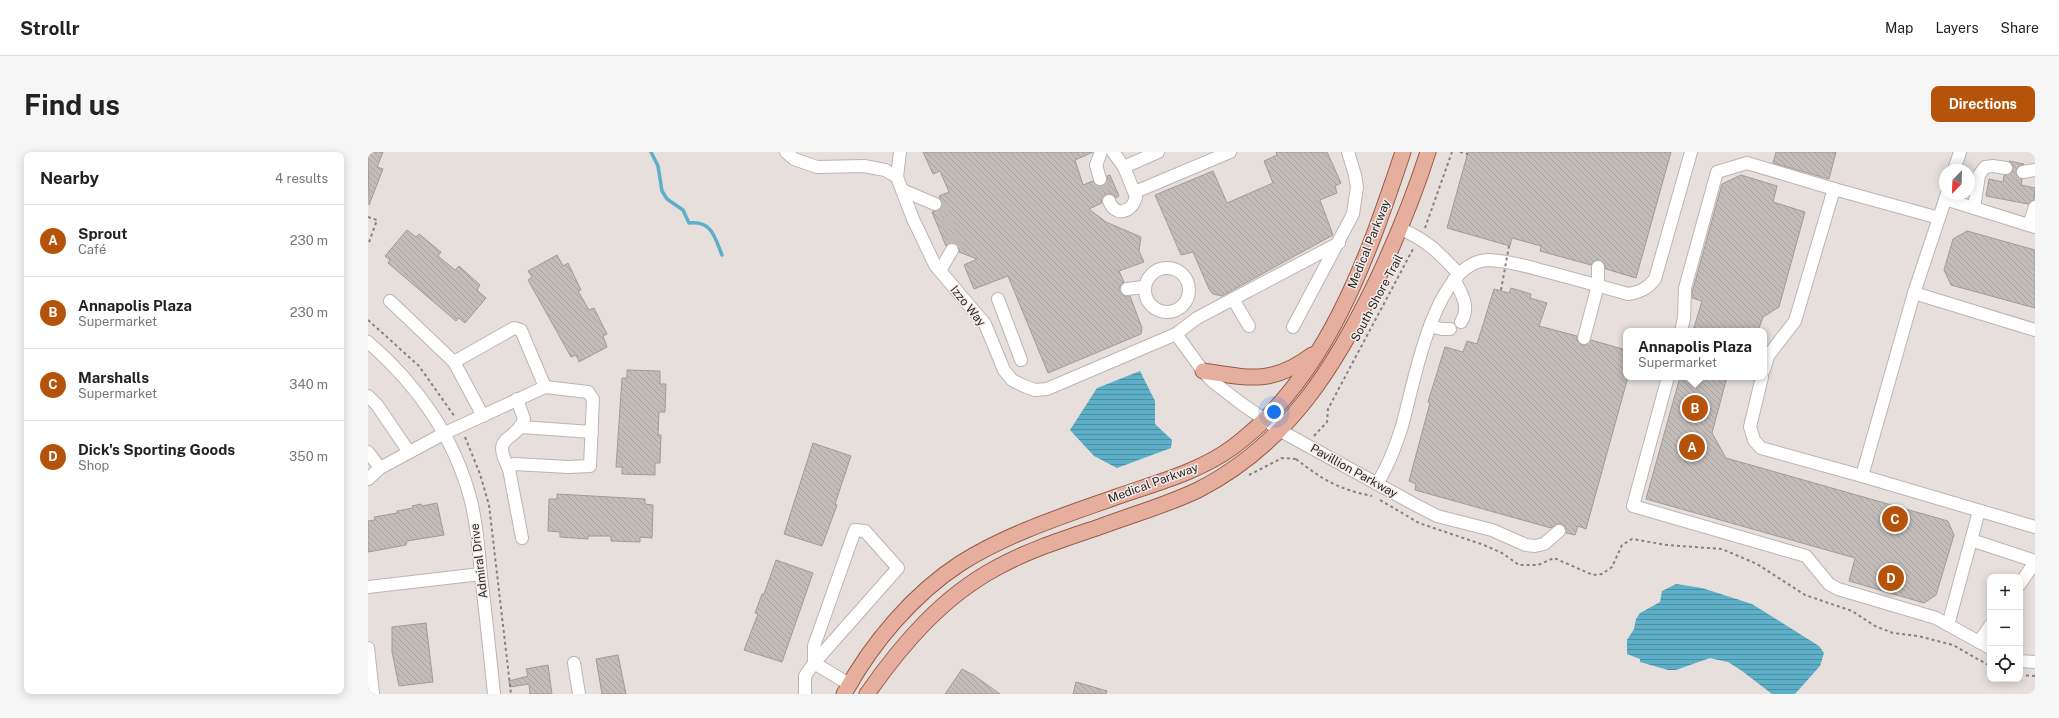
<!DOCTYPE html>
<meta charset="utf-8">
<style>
:root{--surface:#fff;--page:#f6f6f6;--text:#222;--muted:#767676;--line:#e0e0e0;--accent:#b45309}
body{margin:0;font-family:"Public Sans",sans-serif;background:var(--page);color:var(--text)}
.controls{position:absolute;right:12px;bottom:12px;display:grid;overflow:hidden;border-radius:8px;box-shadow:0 2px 10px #0003}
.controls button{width:36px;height:36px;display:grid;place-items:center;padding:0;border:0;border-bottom:1px solid var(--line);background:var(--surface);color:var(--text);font:20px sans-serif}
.compass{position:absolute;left:1571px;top:12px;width:36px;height:36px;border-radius:50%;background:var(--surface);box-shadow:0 2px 10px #0003;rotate:203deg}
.you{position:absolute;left:906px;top:260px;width:14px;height:14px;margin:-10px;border:3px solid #fff;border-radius:50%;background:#1a73e8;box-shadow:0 0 0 6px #1a73e833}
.badge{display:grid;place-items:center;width:26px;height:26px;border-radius:50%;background:var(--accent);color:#fff;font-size:13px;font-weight:700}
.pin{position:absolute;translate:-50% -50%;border:2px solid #fff;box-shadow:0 1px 4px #0006}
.popup{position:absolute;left:1255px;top:176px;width:144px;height:52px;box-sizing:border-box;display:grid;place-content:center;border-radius:8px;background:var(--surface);filter:drop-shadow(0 1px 3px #0005);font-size:13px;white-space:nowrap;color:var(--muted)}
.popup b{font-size:15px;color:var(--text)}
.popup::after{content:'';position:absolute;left:50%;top:100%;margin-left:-8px;border:8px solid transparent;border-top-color:var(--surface)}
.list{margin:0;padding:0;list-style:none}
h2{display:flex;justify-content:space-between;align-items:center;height:52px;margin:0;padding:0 16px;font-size:17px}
h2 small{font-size:13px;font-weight:400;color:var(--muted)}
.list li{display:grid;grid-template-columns:26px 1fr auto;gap:12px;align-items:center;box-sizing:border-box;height:72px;padding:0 16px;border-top:1px solid var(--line)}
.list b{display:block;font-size:15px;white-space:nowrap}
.list p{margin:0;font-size:13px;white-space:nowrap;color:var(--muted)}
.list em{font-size:13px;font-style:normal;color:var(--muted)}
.icon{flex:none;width:22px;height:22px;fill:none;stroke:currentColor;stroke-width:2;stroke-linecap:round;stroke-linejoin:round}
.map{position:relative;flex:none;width:1667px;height:542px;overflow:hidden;border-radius:8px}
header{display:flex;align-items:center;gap:24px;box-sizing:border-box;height:56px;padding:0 20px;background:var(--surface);border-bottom:1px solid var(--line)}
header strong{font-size:19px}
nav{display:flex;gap:22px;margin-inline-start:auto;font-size:14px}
.intro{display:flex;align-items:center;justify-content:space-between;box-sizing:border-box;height:96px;padding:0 24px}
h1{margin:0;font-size:28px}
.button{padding:10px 18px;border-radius:8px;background:var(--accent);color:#fff;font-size:14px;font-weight:700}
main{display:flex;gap:24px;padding:0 24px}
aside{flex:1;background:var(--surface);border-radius:8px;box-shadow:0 2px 10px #0003}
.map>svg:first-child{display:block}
</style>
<header>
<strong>Strollr</strong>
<nav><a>Map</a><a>Layers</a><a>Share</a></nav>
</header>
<div class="intro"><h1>Find us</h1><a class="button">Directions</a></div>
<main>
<aside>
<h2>Nearby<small>4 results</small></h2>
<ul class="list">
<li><span class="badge">A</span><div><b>Sprout</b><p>Café</p></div><em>230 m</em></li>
<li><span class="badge">B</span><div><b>Annapolis Plaza</b><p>Supermarket</p></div><em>230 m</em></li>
<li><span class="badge">C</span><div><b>Marshalls</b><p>Supermarket</p></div><em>340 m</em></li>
<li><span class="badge">D</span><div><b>Dick's Sporting Goods</b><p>Shop</p></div><em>350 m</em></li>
</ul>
</aside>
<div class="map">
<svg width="1667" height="542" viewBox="0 0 1667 542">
<defs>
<pattern id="water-rules" width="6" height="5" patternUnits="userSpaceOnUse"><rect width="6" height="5" fill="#5dafc7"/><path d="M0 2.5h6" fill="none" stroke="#4d8ea1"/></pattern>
<pattern id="building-back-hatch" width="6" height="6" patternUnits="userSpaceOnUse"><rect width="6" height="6" fill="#c3bdba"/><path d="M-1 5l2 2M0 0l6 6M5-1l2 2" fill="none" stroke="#a8a2a0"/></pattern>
</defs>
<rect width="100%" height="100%" fill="#e6dfdc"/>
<g fill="url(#water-rules)">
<path d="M 772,219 L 787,249 L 787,272 L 804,288 L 803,296 L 749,316 L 726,304 L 702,278 L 729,236 Z"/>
<path d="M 1308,432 L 1334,436 L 1384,452 L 1451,494 L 1456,501 L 1452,514 L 1427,542 L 1404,542 L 1374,519 L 1360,510 L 1350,508 L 1342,506 L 1308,518 L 1300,518 L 1272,510 L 1272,507 L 1259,502 L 1259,488 L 1266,477 L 1268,467 L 1272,461 L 1292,450 L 1294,439 Z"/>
</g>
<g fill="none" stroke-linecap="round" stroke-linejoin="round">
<path stroke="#5dafc7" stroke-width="3.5" d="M 283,0 L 290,14 L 294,39 L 299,47 L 315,58 L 321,71 C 344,68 347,86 354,103"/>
</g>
<g fill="url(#building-back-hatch)" stroke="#a19a98">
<path d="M 0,0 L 15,0 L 9,15 L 15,17 L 1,53 Z"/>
<path d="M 555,0 L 725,0 L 707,8 L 715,33 L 725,29 L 730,34 L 734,34 L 739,29 L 739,24 L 742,23 L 751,44 L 748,46 L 745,42 L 738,42 L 734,45 L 734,51 L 721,57 L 738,70 L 773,85 L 771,99 L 776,110 L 751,119 L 756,130 L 752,134 L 752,138 L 756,144 L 762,144 L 774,176 L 773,182 L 680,221 L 640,124 L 606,137 L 596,113 L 609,107 L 591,100 L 591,95 L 587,91 L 584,91 L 578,94 L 564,60 L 572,58 L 574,51 L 571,44 L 581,40 L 572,19 L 565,22 Z"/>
<path d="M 908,0 L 959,0 L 973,31 L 967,34 L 969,41 L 952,48 L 965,83 L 854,144 L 845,142 L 841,137 L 825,100 L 813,103 L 787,43 L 845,19 L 859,51 L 905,31 L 896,9 L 909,3 Z"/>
<path d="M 1100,0 L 1303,0 L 1268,126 L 1238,117 L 1236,111 L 1230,108 L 1226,109 L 1223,113 L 1172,99 L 1173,94 L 1144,86 L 1142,94 L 1079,76 Z"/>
<path d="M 1408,0 L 1468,0 L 1461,27 L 1405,11 Z"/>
<path d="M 1641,9 L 1656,12 L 1651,14 L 1648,18 L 1649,24 L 1654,27 L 1653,33 L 1667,36 L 1666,48 L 1660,52 L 1618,44 L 1621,27 L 1635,30 L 1636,23 L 1644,20 L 1645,14 Z"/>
<path d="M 1373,23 L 1409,34 L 1405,50 L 1437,60 L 1411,155 L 1395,165 L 1390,179 L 1325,179 L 1334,149 L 1324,146 L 1324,141 L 1354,32 Z"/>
<path d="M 39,78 L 48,85 L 51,82 L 73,100 L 70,104 L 87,118 L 91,114 L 112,133 L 109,138 L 118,146 L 97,171 L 91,166 L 88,169 L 20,111 L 22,108 L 17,104 Z"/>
<path d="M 1599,79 L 1667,98 L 1667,156 L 1583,133 L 1576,118 L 1585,87 Z"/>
<path d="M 189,103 L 195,114 L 200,111 L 213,138 L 210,139 L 221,158 L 226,156 L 239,182 L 235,184 L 239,195 L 211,210 L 208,203 L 203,205 L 160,128 L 164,125 L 160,119 Z"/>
<path d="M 1143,136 L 1163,142 L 1162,146 L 1179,151 L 1171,174 L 1209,184 L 1209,188 L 1214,193 L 1218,193 L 1223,188 L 1258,198 L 1258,225 L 1260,225 L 1218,377 L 1210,374 L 1207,383 L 1198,381 L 1197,374 L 1193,372 L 1189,372 L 1183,376 L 1047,338 L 1048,332 L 1041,329 L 1062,251 L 1060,250 L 1077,195 L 1095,200 L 1099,189 L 1109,192 L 1126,137 L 1141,141 Z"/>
<path d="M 259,218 L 292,219 L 292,232 L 298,232 L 297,260 L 291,260 L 290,283 L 293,283 L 292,311 L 287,311 L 287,323 L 254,322 L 254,315 L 248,315 L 254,226 L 259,226 Z"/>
<path d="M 1312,225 L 1359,225 L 1344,281 L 1358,306 L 1580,369 L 1586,383 L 1568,443 L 1556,451 L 1481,429 L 1487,406 L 1278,347 Z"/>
<path d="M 445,291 L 483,304 L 467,352 L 469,353 L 454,394 L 416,382 Z"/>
<path d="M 189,342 L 277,347 L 277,352 L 285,353 L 284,386 L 272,385 L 272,390 L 243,389 L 243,384 L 220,384 L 220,387 L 192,385 L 192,380 L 180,379 L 181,347 L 189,347 Z"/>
<path d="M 69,351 L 76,383 L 39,389 L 38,393 L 0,400 L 0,369 L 7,368 L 6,365 L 29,361 L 29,359 L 45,356 L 44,354 L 53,352 L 54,354 Z"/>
<path d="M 408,408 L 445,421 L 414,510 L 376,498 L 390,462 L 387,461 L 394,442 L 396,442 Z"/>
<path d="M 58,471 L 65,530 L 31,534 L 24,500 L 24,475 Z"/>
<path d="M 250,503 L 258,542 L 234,542 L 228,507 Z"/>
<path d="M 180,513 L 184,542 L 162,542 L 161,532 L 142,535 L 141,529 L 160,524 L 158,517 Z"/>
<path d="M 594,517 L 607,524 L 632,542 L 577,542 Z"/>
<path d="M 708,530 L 739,539 L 738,542 L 705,542 Z"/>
</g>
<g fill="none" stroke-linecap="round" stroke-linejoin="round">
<g stroke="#c0bab7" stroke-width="12" stroke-dasharray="12 6" stroke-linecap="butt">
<path d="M 732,27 L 741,49"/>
<path d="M 567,52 L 572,54 L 588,92 L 584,98"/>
</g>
<g stroke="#bcb5b2" stroke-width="14">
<g id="minor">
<path d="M 418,0 L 426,7 L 449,15 L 496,14 L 517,18 L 529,25 L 545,67 L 567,113 L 617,172 L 636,218 L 644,228 L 656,234 L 667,238 L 679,237 L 808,182 L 829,166 L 971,91"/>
<path d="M 756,15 L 790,0"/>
<path d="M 1586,18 L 1592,0"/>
<path d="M 1655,20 L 1667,18"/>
<path d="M 529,25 L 532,0"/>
<path d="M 732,27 L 728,13 L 733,0"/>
<path d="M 534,38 L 567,52"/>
<path d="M 767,40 L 862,0"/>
<path d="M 1577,47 L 1667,75"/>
<path d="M 741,49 C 747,65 764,61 768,45 L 756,15 L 745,0"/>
<path d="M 1606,56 L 1611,23 L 1617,15 L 1625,14 L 1638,16"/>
<path d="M 1661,73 L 1667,55"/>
<path d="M 1033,77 C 1060,89 1070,100 1090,121"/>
<circle cx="799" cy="138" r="22"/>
<path d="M 572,119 L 584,98"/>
<path d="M 1086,127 C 1093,141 1103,155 1093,170"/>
<path d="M 759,137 L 776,135"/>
<path d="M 1546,141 L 1667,178"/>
<path d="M 630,147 L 653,208"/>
<path d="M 865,147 L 881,174"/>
<path d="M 22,149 L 86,210 L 146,176 L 153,178 L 177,235"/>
<path d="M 1062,174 L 1074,177 L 1082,177"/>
<path d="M 925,175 L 985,62 L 989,35 L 987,23 L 980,0"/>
<path d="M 1313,179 L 1316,166 L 1317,136 L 1349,20 L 1379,11 L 1466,37"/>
<path d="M 808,182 L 835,219 L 844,229 L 874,252 L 913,279 L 1044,351 L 1069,364 L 1124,378 L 1158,393 L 1167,394 L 1176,392 L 1191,379"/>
<path d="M 1216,186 L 1230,133 L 1230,115"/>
<path d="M 0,190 C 49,232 87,286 103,349 C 109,373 111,399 113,424 C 118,463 122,503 126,542"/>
<path d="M 86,210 L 115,264"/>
<path d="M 1396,218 L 1400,204 L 1427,169 L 1466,37 L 1571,66"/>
<path d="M 1300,225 L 1265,354 L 1438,404 L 1461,432 L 1470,437 L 1568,466 L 1622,496"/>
<path d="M 1394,225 L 1382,275 L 1386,288 L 1393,296 L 1494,324 L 1546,141 L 1579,42"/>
<path d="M 0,244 L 9,253 L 41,300"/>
<path d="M 153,275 L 224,280"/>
<path d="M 0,300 L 12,316"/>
<path d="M 141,317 C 122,281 147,292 156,267 L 149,247"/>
<path d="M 1494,324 L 1667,375"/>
<path d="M 0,327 L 12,316 L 77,281 L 177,235 L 220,240 L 225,247 L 222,314 L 200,315 L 146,312 L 141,317 L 154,386"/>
<path d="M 1009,332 C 1020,314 1028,294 1034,274 C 1046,233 1066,108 1121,108 C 1138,109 1155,113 1172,118 C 1201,125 1230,134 1260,142 C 1272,140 1279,137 1287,127 L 1323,0"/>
<path d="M 1603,388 L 1667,409"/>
<path d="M 1652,432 L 1667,410"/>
<path d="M 0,435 L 113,422"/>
<path d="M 1580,473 L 1611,359"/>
<path d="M 1611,490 L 1622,474"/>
<path d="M 0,496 L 5,542"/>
<path d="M 1652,509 L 1667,510"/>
<path d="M 206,511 L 211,542"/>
<path d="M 437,542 L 437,524 L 446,511 L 530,416 L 497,379 L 487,378 L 446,494 L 446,511 L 481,532"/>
</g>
</g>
<g stroke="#985c48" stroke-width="17">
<g id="major">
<path d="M 835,219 C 881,226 904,233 944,203"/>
<path d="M 476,542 C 503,492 545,442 593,411 C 641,381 695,364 748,345 C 788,331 831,320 865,295 C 959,225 999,107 1035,0"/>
<path d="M 499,542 C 534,492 575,444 630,415 C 663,397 699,386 734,374 C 766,362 799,353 830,338 C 920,292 968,214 1010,126 C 1029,85 1046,44 1060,0"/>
</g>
</g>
<g stroke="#86817f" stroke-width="2" stroke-dasharray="3 3" stroke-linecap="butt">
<path d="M 1092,0 L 1100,2"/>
<path d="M 0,65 L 9,68 L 0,93"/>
<path d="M 1057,76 L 1084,0"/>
<path d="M 0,168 L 51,214 L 87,265"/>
<path d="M 946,284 L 959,270 L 960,257 L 1045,97"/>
<path d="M 97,285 L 112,322 L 121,353 L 143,542"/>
<path d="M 928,307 C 955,328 970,337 1004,344"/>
<path d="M 881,323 L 914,306 L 928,307"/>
<path d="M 1012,348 L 1051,371 L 1116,393 L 1134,401 L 1151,413 L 1170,413 L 1186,406 L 1225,423 L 1234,422 L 1244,415 L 1254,393 L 1264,387 L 1299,393 L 1354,397 L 1389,412 L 1437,443 L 1484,459 L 1507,474 L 1525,481 L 1550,484 L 1585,493 L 1622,514"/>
<path d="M 1652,523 L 1667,524"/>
</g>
<use href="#minor" stroke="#fff" stroke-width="12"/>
<use href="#major" stroke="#e6af9d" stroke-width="15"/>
<path stroke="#86817f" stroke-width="2" stroke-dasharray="3 3" stroke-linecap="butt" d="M 1133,138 L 1141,94"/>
</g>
<g text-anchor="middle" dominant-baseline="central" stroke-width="3" stroke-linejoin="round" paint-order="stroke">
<g font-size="12" fill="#282524" stroke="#f3ecea">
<text transform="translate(1001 92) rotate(-68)">Medical Parkway</text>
<text transform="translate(1009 146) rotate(-62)">South Shore Trail</text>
<text transform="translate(600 154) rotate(51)">Izzo Way</text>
<text transform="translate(986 319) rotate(29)">Pavillion Parkway</text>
<text transform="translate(785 331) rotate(-20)">Medical Parkway</text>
<text transform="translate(111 409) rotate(-97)">Admiral Drive</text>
</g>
</g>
</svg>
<div class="controls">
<button>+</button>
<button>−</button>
<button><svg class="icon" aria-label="locate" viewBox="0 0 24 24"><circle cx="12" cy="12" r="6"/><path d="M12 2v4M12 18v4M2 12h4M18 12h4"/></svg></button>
</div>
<svg class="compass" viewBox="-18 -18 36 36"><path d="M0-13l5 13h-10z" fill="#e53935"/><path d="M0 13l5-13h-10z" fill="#767676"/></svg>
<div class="you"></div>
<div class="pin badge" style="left:1324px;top:295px">A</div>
<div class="pin badge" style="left:1327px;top:256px">B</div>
<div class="popup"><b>Annapolis Plaza</b>Supermarket</div>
<div class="pin badge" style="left:1527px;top:367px">C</div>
<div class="pin badge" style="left:1523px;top:426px">D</div>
</div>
</main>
